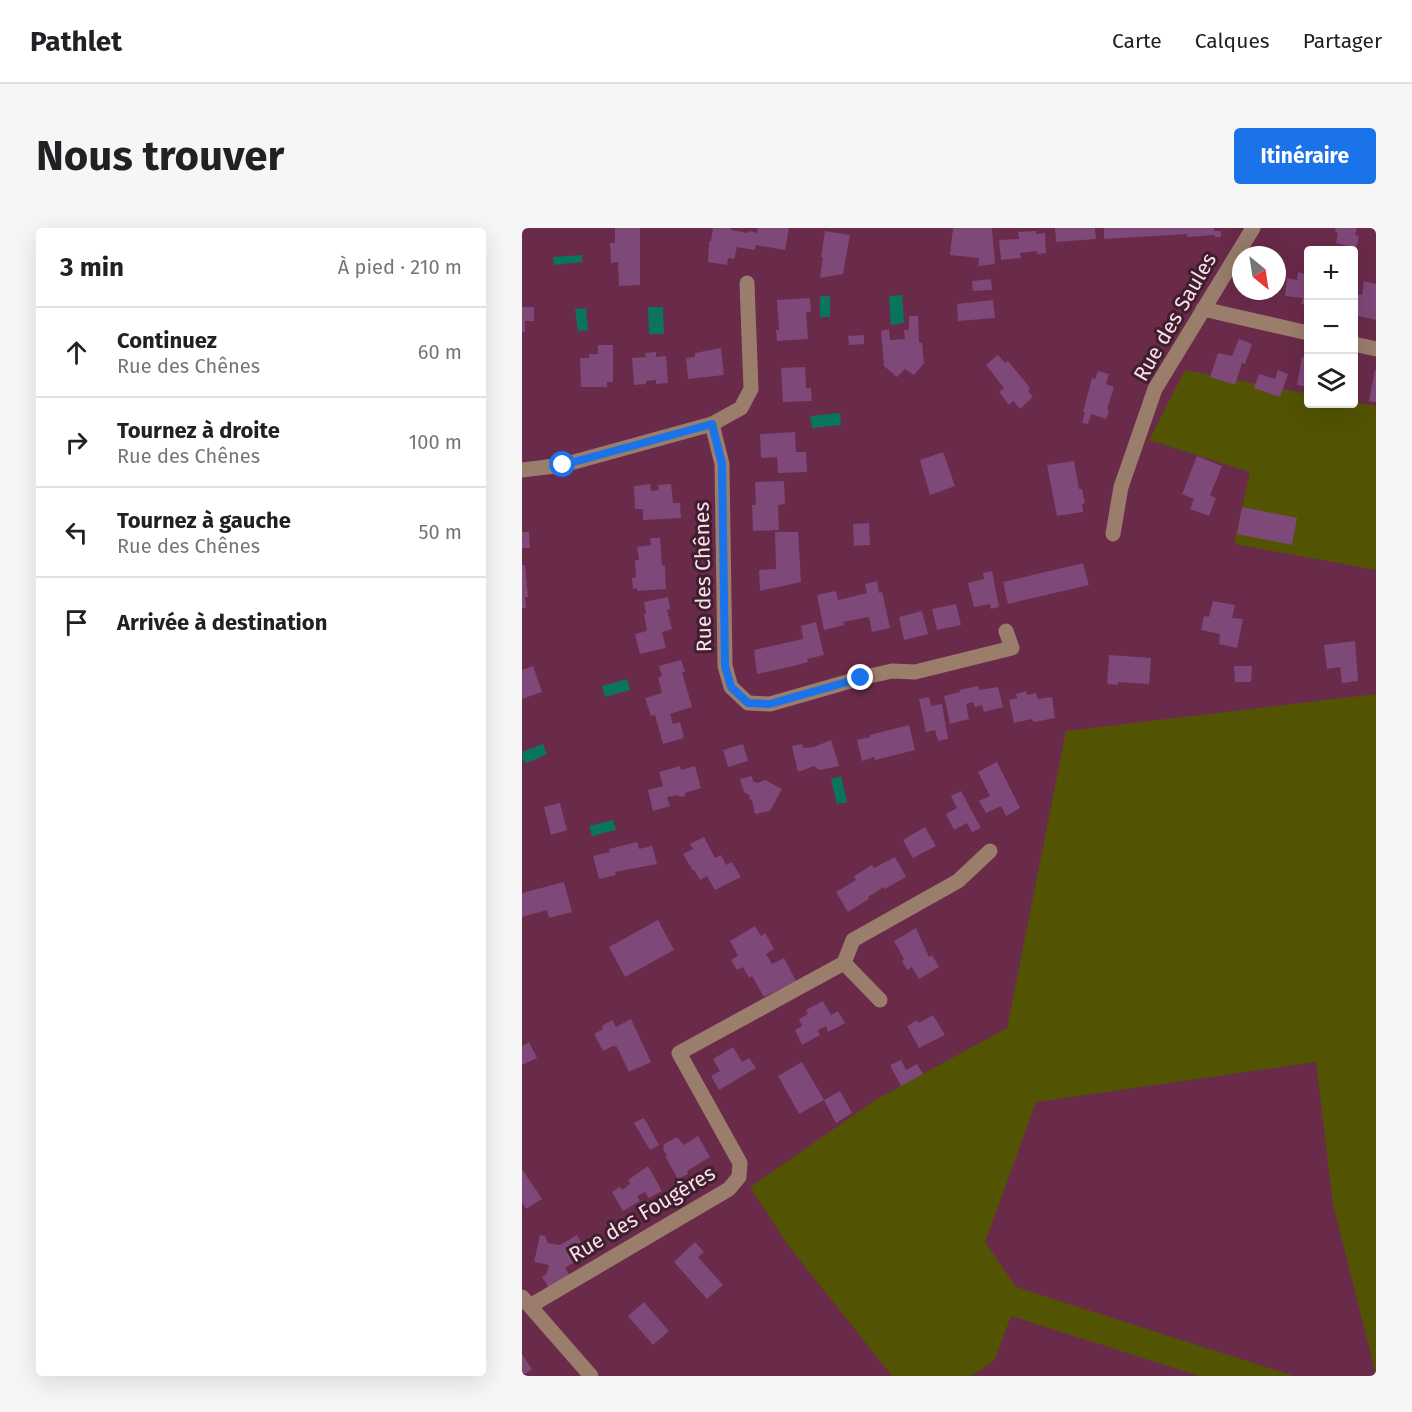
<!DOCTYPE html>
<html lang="fr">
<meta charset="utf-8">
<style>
:root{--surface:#fff;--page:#f6f6f6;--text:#202124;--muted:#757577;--line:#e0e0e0;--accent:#1a73e8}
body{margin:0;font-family:"Fira Sans",sans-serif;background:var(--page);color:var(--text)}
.controls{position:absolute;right:18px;top:18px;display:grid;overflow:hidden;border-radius:6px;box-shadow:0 6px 24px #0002}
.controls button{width:54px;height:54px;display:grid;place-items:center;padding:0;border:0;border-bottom:2px solid var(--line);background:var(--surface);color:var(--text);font:30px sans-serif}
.compass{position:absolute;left:710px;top:18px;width:54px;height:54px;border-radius:50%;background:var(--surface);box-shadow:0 6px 24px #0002;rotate:150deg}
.stop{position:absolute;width:18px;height:18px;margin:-14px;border:4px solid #1a73e8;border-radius:50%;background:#fff}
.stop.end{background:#1a73e8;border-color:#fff;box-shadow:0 2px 6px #0008}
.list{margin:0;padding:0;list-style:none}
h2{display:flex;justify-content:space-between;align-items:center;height:78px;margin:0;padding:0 24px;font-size:26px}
h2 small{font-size:20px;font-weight:400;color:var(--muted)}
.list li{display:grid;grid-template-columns:39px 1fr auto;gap:18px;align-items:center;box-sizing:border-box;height:90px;padding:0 24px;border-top:2px solid var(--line)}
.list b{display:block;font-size:22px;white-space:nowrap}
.list p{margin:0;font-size:20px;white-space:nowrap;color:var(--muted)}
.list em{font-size:20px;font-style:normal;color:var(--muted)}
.icon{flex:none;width:33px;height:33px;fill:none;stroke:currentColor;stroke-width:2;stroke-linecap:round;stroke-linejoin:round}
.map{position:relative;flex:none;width:854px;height:1148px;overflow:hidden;border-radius:6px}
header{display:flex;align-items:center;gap:36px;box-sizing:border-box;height:84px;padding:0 30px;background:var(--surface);border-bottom:2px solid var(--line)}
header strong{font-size:28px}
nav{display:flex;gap:33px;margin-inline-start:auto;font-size:21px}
.intro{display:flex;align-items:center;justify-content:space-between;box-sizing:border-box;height:144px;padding:0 36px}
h1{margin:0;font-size:42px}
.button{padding:15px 27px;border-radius:6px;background:var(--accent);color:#fff;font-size:21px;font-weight:700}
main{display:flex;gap:36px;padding:0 36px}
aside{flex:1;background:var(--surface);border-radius:6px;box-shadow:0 6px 24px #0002}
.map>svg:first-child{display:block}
</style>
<header>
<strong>Pathlet</strong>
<nav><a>Carte</a><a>Calques</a><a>Partager</a></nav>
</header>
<div class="intro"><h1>Nous trouver</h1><a class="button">Itinéraire</a></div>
<main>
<aside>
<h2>3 min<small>À pied · 210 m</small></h2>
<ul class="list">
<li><svg class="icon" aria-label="ahead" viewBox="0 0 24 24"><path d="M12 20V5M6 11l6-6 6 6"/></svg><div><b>Continuez</b><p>Rue des Chênes</p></div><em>60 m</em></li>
<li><svg class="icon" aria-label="right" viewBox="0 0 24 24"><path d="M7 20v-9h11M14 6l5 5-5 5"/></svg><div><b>Tournez à droite</b><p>Rue des Chênes</p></div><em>100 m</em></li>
<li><svg class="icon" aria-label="left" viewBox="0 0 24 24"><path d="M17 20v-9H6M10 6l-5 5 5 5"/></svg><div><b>Tournez à gauche</b><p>Rue des Chênes</p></div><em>50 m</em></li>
<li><svg class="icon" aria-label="arrive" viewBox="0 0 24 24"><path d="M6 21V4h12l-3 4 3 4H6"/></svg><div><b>Arrivée à destination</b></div></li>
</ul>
</aside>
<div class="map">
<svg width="854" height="1148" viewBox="0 0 854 1148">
<rect width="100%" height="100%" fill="#6a2a4a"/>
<g fill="#525403">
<path d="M 663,142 L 786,166 L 786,176 L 832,174 L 854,178 L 854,342 L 712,316 L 728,244 L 627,212 Z"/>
<path d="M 854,466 L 854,1146 L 811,976 L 794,834 L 514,874 L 463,1014 L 494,1059 L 772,1148 L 677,1148 L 489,1088 L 472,1133 L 449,1148 L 370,1148 L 266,1017 L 228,959 L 355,871 L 485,800 L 544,503 Z"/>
</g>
<g fill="#09755d">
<path d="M 60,27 L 60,34 L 32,37 L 31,29 Z"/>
<path d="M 380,67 L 382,95 L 369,97 L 367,68 Z"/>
<path d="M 308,68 L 308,89 L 298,89 L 298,68 Z"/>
<path d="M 126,79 L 141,79 L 142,106 L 127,106 Z"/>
<path d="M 64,80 L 66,102 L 56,103 L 53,81 Z"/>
<path d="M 318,185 L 319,197 L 290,200 L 288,188 Z"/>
<path d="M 105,451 L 108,462 L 83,469 L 80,458 Z"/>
<path d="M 21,516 L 25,526 L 5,535 L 1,533 L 0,524 Z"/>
<path d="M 319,548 L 325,574 L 315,576 L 309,551 Z"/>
<path d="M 91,592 L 94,602 L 70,608 L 67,598 Z"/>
</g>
<g fill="#7e4878">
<path d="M 93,0 L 118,0 L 118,57 L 97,58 L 96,34 L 89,35 L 88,15 L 93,15 Z"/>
<path d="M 191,0 L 209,0 L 209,2 L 226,5 L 226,3 L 235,5 L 236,0 L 267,0 L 263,22 L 234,17 L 233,22 L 215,19 L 212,31 L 206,30 L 205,37 L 186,34 L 187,14 L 189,13 Z"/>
<path d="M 431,0 L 470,0 L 473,36 L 456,38 L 457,30 L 428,27 Z"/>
<path d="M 533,0 L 573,0 L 574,11 L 534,14 Z"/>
<path d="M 582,0 L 692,0 L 692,3 L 699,3 L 699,9 L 693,9 L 693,7 L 665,9 L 665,6 L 582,11 Z"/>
<path d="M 814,0 L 835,0 L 833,7 L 837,8 L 834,20 L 814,15 L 816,5 L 813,4 Z"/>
<path d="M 303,3 L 328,7 L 321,46 L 298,50 L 301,29 L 299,29 Z"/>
<path d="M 514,3 L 514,6 L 523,5 L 524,25 L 515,26 L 515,23 L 498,25 L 499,30 L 479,32 L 477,12 L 497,11 L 496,4 Z"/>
<path d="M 776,44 L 786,47 L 786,77 L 779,76 L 781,70 L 763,68 L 765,50 L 775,52 Z"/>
<path d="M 469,51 L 470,62 L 451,63 L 450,53 Z"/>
<path d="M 842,53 L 854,56 L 854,92 L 836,88 L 835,91 L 832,90 L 832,66 L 840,67 Z"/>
<path d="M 288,70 L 289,84 L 284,84 L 286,111 L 255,113 L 254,102 L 257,102 L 255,72 Z"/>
<path d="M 471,72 L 473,90 L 436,93 L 435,76 Z"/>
<path d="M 0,79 L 12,79 L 12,93 L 3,93 L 3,104 L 0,104 Z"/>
<path d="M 387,88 L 396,88 L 397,114 L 400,115 L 402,135 L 392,147 L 383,141 L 375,149 L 362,138 L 359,103 L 367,101 L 368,112 L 383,111 L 382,102 L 387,102 Z"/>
<path d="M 342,107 L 342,116 L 327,117 L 326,108 Z"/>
<path d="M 717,111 L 730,116 L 723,136 L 720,135 L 713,157 L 688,149 L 696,125 L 710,128 Z"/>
<path d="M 76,117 L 91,117 L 91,154 L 85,154 L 85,159 L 59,159 L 58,130 L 67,130 L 67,126 L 76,126 Z"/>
<path d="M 199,120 L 202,147 L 166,151 L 164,130 L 173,129 L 173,125 Z"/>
<path d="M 134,124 L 134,129 L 144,128 L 146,155 L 134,156 L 134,152 L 124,153 L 124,156 L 112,157 L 110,130 L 124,129 L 123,125 Z"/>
<path d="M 476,127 L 483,135 L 486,133 L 508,160 L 506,163 L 511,169 L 498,181 L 491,173 L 487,177 L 477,164 L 482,160 L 464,137 Z"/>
<path d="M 780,129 L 786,130 L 786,159 L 775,157 Z"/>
<path d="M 283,139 L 284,160 L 289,160 L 290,173 L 261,174 L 259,140 Z"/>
<path d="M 756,142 L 766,146 L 758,169 L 732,160 L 737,146 L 753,151 Z"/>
<path d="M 832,142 L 836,143 L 833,164 L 832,164 Z"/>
<path d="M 853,142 L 854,142 L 854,174 L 847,173 Z"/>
<path d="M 576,143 L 587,146 L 584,156 L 592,159 L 585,181 L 587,182 L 584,191 L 569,186 L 566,196 L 560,195 L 563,185 L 561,184 L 570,150 L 573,151 Z"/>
<path d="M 273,204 L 274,224 L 284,224 L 285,244 L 256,245 L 255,229 L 239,230 L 238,206 Z"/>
<path d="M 421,224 L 433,258 L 408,267 L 398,232 Z"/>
<path d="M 675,228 L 700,238 L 688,267 L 694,270 L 687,288 L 668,281 L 672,271 L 660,266 Z"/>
<path d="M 552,233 L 557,261 L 560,261 L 563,275 L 560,276 L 561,284 L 535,288 L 525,237 Z"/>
<path d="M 262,253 L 263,276 L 256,277 L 257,302 L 231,303 L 230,277 L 234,277 L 233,254 Z"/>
<path d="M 128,256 L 129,263 L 137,262 L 136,257 L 149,256 L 151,275 L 158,275 L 159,290 L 121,292 L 121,281 L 113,281 L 112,258 Z"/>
<path d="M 720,279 L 775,290 L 770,317 L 715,306 Z"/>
<path d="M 347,295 L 348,317 L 332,318 L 331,296 Z"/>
<path d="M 0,304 L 7,304 L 8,320 L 0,320 Z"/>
<path d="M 253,304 L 276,304 L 279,354 L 238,363 L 237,342 L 254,341 Z"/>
<path d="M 128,310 L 138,310 L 140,337 L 143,337 L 144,361 L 115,363 L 115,360 L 111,361 L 110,350 L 114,349 L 113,332 L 117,332 L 115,319 L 129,317 Z"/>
<path d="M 561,335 L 567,357 L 486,376 L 481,354 Z"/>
<path d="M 0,337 L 3,337 L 6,369 L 3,369 L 4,380 L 0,380 Z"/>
<path d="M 470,343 L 477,379 L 469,381 L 468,376 L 452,379 L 446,355 L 462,351 L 461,345 Z"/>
<path d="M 355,353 L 357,365 L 360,364 L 368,400 L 350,404 L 347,389 L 321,394 L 322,397 L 302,402 L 295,367 L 314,363 L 316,372 L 345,365 L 343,356 Z"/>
<path d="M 146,369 L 148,381 L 145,382 L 150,401 L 140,404 L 144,420 L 118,426 L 113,406 L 125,403 L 122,386 L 124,386 L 122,374 Z"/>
<path d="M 691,373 L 713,377 L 710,390 L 721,391 L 715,420 L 697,416 L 698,406 L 679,402 L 682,388 L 687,389 Z"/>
<path d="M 434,376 L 439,397 L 415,402 L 410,381 Z"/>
<path d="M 400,383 L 406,406 L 382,412 L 377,389 Z"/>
<path d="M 294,394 L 302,427 L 285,431 L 286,434 L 272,438 L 235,446 L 232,422 L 281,411 L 279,398 Z"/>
<path d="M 833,413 L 836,453 L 820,455 L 818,439 L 805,441 L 802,417 Z"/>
<path d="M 587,427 L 629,430 L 627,456 L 596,454 L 596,457 L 585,456 Z"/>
<path d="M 159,432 L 163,444 L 160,444 L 170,479 L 148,486 L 151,496 L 158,494 L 162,510 L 141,516 L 133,487 L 129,488 L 123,470 L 140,465 L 136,450 L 140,448 L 137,438 Z"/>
<path d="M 11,438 L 20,464 L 0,471 L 0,442 Z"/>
<path d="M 712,438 L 730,438 L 729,454 L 713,454 Z"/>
<path d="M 456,458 L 457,462 L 476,459 L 481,479 L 462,484 L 460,477 L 453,479 L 451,474 L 444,476 L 447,491 L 428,496 L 422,468 L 438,464 L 437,462 Z"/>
<path d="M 504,463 L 505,467 L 514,465 L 516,471 L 530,469 L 533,490 L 512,494 L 510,491 L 492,495 L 487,472 L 496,470 L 493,466 Z"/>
<path d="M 407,469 L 409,478 L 420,476 L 426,511 L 416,513 L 413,502 L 404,504 L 397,471 Z"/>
<path d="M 387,497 L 393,522 L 353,532 L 352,529 L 340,533 L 335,512 L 348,509 L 348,507 Z"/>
<path d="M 309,512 L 317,538 L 298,542 L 292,538 L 276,544 L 270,518 L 280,516 L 281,520 L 292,519 Z"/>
<path d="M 221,516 L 226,533 L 206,539 L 201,522 Z"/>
<path d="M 475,534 L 498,580 L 484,588 L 479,578 L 464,585 L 457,573 L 468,568 L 456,544 Z"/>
<path d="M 158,538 L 159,542 L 173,538 L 179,560 L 163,565 L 163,568 L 157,569 L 156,567 L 145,569 L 148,578 L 131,583 L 126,562 L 141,558 L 137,544 Z"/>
<path d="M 230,548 L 231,553 L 235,555 L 243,552 L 260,561 L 248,583 L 233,586 L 230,572 L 227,571 L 228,568 L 222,564 L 218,551 Z"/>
<path d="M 439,563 L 459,600 L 450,604 L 445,595 L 432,602 L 424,586 L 435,580 L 429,568 Z"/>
<path d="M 38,575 L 45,602 L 29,607 L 22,579 Z"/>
<path d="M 403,599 L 414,618 L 391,630 L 381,612 Z"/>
<path d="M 182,609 L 193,630 L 199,627 L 204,637 L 210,634 L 219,649 L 193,662 L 185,648 L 178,652 L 172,642 L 171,643 L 161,626 L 171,621 L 168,616 Z"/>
<path d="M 115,614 L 117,621 L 130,618 L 135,636 L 93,644 L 94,647 L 77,651 L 71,628 L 88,624 L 87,621 Z"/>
<path d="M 373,629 L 384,649 L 363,661 L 362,659 L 346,669 L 347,671 L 326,684 L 314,664 L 334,652 L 332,648 L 350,637 L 352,640 Z"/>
<path d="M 42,654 L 50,684 L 27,690 L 25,682 L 0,689 L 0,665 Z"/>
<path d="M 136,692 L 152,722 L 103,749 L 87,719 Z"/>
<path d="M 233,698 L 239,708 L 243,705 L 252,721 L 244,726 L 250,736 L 262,730 L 274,753 L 242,769 L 230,748 L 227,750 L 221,739 L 215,742 L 209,732 L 216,728 L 208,713 Z"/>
<path d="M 394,700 L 407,729 L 410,727 L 417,739 L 397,751 L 390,739 L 385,742 L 380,733 L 382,731 L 372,713 Z"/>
<path d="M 301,773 L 309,787 L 316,783 L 323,795 L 306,804 L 304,798 L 296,802 L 298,807 L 280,817 L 273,802 L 280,798 L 277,791 L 286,786 L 284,782 Z"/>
<path d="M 411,787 L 423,807 L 397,820 L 385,798 L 395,792 L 397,795 Z"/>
<path d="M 109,791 L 129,834 L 107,844 L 95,819 L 91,818 L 81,823 L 72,806 L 81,801 L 80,798 L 90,792 L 94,799 Z"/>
<path d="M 7,814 L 15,830 L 0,837 L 0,818 Z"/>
<path d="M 211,819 L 220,834 L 227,830 L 234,840 L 197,862 L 189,848 L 198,843 L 191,831 Z"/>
<path d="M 379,832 L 384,842 L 395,836 L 401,846 L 379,858 L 368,837 Z"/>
<path d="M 280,834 L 302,872 L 318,863 L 330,885 L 314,895 L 302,872 L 277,886 L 256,848 Z"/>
<path d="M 122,890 L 137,917 L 128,922 L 112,895 Z"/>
<path d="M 176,908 L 188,929 L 165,943 L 166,946 L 156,951 L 143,928 L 145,927 L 141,921 L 142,916 L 155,909 L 162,917 Z"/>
<path d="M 126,938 L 140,963 L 127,970 L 123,964 L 115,968 L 118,973 L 101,983 L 90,964 L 98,959 L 100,962 L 108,956 L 106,952 Z"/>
<path d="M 0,941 L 20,971 L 4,981 L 0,974 Z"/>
<path d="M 18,1007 L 23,1008 L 26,1015 L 38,1017 L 55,1007 L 65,1026 L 43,1040 L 48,1048 L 27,1060 L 20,1049 L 25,1045 L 27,1037 L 12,1034 Z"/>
<path d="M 173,1014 L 182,1024 L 176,1029 L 201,1057 L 185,1071 L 152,1034 Z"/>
<path d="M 122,1074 L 147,1103 L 131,1117 L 106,1088 Z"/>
<path d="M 0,1126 L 10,1141 L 0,1148 Z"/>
</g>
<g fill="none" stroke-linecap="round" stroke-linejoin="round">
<g stroke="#9b7d6c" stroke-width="15">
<path d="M 681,81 L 786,105"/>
<path d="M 832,116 L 854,121"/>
<path d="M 190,196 L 219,180 L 229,161 L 225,55"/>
<path d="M 0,242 L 41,237 L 190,196 L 200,236 L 203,438 L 209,459 L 226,475 L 248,476 L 339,450 L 370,443 L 393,444 L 490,420 L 484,403"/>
<path d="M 591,306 L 599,259 L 633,161 L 731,0"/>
<path d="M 358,772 L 322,735 L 331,712 L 436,653 L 468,623"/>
<path d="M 0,1069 L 69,1148"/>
<path d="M 8,1078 L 207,961 L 217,949 L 218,935 L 157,825 L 322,735"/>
</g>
</g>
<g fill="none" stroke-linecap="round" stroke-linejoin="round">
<path stroke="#1a73e8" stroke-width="8" d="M 41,237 L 190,196 L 200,236 L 203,438 L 209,459 L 226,475 L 248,476 L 339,450"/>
</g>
<g text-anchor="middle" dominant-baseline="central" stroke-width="6" stroke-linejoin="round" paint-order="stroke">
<g font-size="21" fill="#fedeeb" stroke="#3d1f2d">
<text transform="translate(653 89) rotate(-60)">Rue des Saules</text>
<text transform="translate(181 349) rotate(-91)">Rue des Chênes</text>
<text transform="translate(120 986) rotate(-31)">Rue des Fougères</text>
</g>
</g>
</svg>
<div class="controls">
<button>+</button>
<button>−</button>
<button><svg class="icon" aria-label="layers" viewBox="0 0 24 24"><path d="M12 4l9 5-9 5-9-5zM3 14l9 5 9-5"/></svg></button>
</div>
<svg class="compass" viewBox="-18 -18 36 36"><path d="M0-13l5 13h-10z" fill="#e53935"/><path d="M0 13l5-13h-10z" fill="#757577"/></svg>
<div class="stop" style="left:41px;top:237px"></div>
<div class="stop end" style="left:339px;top:450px"></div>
</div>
</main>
